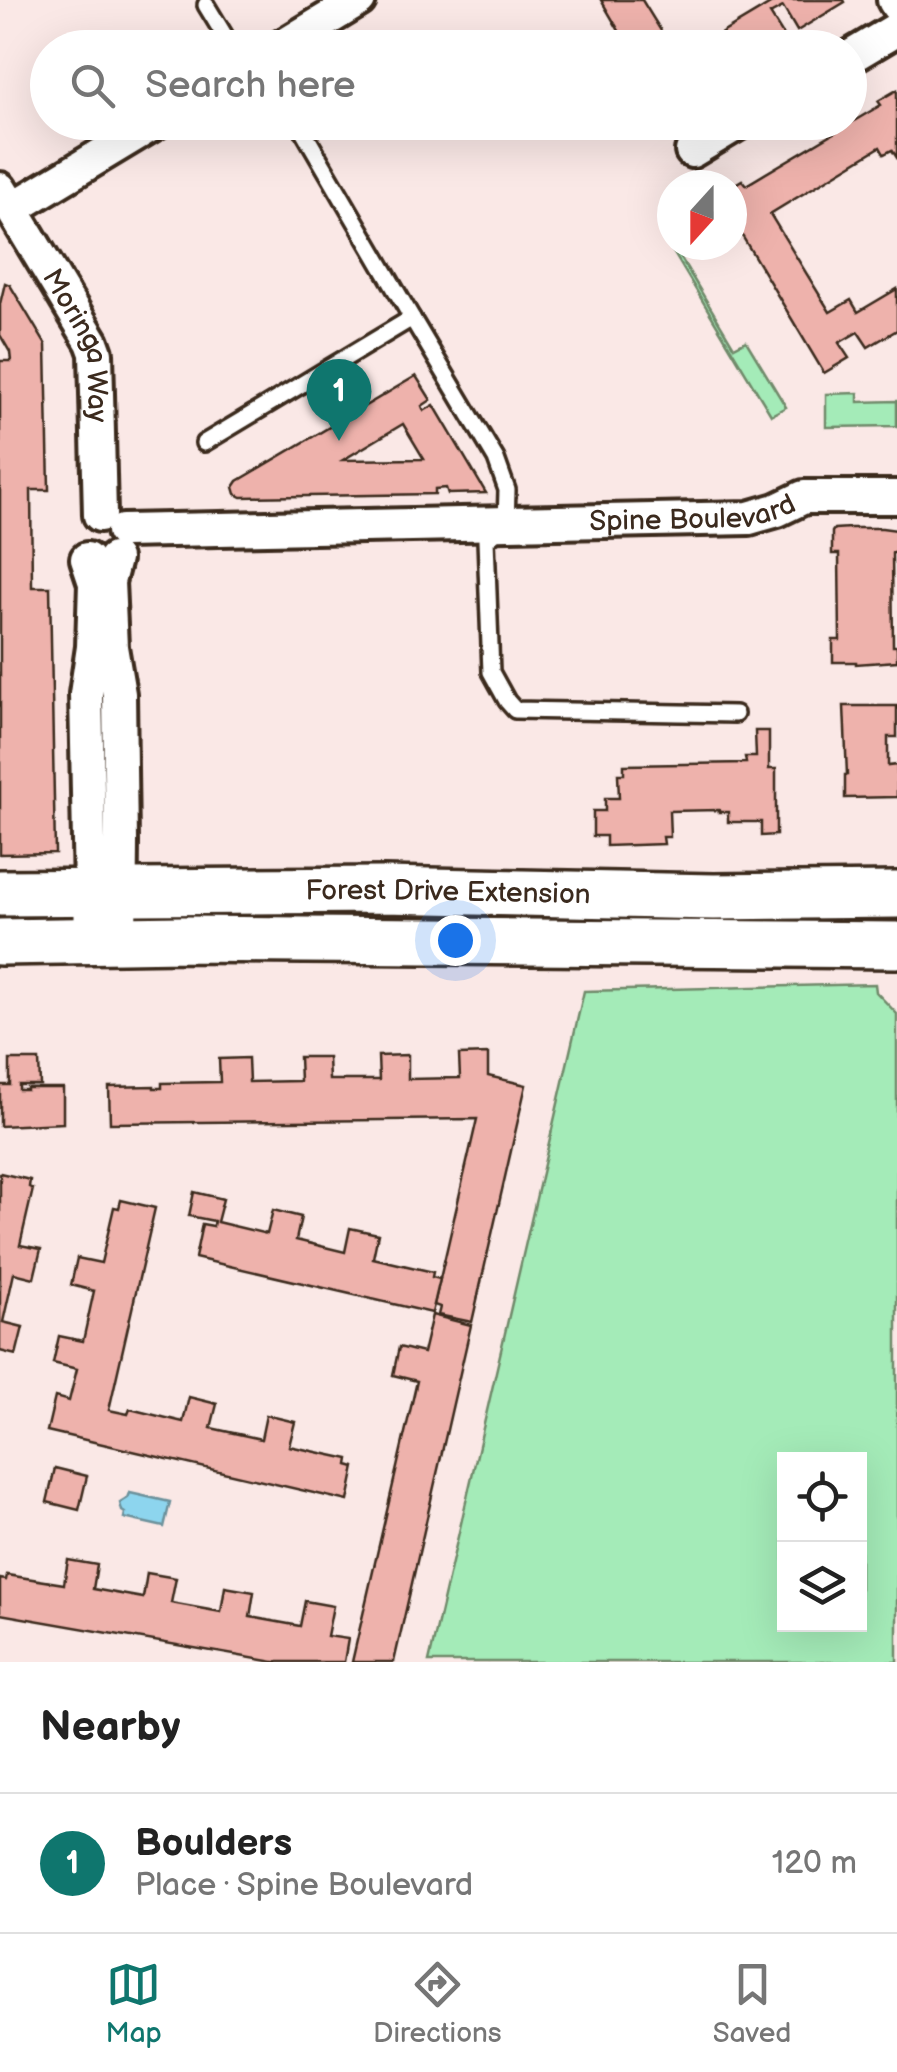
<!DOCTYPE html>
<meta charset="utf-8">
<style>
:root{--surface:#fff;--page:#f6f6f6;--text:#222;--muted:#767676;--line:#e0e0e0;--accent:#0f766e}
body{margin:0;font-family:"Balsamiq Sans",sans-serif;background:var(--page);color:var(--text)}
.controls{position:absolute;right:30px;bottom:30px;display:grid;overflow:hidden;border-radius:0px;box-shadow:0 10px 40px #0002}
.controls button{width:90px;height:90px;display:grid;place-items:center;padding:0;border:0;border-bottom:2px solid var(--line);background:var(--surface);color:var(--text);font:50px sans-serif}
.compass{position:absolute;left:657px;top:170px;width:90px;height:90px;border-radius:50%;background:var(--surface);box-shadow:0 10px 40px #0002;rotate:201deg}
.you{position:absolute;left:455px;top:940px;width:35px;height:35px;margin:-25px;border:8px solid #fff;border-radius:50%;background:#1a73e8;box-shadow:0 0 0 15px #1a73e833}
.badge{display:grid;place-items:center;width:65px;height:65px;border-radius:50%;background:var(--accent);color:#fff;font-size:32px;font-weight:700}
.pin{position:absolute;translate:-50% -82px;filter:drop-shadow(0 2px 5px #0008)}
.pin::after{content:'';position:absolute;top:52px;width:35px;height:30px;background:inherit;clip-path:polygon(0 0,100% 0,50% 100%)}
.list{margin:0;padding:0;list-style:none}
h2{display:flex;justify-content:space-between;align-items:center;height:130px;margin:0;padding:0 40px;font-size:42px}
h2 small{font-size:32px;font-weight:400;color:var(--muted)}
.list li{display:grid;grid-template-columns:65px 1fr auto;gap:30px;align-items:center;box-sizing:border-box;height:140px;padding:0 40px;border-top:2px solid var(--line)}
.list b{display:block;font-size:38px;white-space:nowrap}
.list p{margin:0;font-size:32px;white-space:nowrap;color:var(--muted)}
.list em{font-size:32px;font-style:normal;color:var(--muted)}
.icon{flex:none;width:55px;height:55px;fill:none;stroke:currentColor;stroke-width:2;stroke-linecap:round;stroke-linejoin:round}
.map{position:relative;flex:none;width:897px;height:1662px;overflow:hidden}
.search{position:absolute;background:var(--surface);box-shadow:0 10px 40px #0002;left:30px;right:30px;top:30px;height:110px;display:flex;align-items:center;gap:25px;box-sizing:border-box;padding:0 35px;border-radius:55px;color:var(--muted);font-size:38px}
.sheet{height:270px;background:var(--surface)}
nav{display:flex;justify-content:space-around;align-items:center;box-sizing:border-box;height:140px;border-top:2px solid var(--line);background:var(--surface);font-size:28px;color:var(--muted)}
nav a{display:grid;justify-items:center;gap:5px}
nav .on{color:var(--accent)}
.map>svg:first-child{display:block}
</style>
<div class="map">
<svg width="897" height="1662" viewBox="0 0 897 1662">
<rect width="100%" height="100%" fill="#fae8e6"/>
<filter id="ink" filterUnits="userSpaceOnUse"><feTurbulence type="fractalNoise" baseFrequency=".01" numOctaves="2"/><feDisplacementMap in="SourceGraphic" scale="20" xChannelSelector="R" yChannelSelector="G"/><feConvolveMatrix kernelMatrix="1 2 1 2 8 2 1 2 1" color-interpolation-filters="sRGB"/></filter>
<g filter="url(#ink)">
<g fill="#a4ebb8" stroke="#708a6b" stroke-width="2.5" fill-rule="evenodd">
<path d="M 663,228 L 734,347 L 746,341 L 786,407 L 771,415 L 660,230 Z"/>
<path d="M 858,393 L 858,402 L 897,401 L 897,426 L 826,427 L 826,394 Z"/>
<path d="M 875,984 L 876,992 L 897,1014 L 897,1662 L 429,1662 L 584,991 ZM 784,1460 L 860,1460 L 860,1624 L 784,1624 Z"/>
</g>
<path fill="#8dd5ee" stroke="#6c919b" stroke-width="2.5" d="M 130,1493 L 170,1502 L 164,1527 L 124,1518 L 125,1513 L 122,1511 L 120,1503 L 128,1498 Z"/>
<g fill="#eeb2ac" stroke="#3b2a1e" stroke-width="2.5" fill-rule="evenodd">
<path d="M 601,0 L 642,0 L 671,47 L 692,34 L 700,46 L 777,0 L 844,0 L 845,2 L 797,31 L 783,7 L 770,14 L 785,38 L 769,48 L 629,48 Z"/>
<path d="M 897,90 L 897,158 L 892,150 L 884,154 L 880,147 L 770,214 L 830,312 L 851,300 L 858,312 L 897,289 L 897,330 L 868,347 L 858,332 L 839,343 L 849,358 L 824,373 L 732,219 L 732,186 L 742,180 L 746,185 L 881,105 L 878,101 Z"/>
<path d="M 5,283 L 10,285 L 46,345 L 49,490 L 31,490 L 32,587 L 50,587 L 55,853 L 0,854 L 0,361 L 11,361 L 10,352 L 0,335 L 0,304 Z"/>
<path d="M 416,376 L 431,400 L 422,406 L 424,411 L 434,405 L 486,493 L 448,494 L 446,488 L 435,489 L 435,494 L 242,497 L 236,494 L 234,487 L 238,481 ZM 403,424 L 424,459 L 343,460 Z"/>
<path d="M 850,528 L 882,528 L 897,530 L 897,553 L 892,553 L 893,646 L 897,646 L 897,661 L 856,664 L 856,662 L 833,662 L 833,640 L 840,640 L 839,554 L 832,554 L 832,532 L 834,529 Z"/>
<path d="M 844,706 L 897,706 L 897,737 L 888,737 L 888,766 L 897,765 L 897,797 L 845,798 L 845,775 L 847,775 Z"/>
<path d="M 755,731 L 769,731 L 769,769 L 776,769 L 776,835 L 761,836 L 761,822 L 728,822 L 728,812 L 719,812 L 719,810 L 669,811 L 670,837 L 663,837 L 664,844 L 606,846 L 606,836 L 593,836 L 593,811 L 605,811 L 605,798 L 619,798 L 618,774 L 624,774 L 624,765 L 746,763 L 745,757 L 756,757 Z"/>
<path d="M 488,1054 L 488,1076 L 526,1085 L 472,1322 L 438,1315 L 440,1307 L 434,1305 L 477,1119 L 110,1123 L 109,1087 L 154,1086 L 154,1088 L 162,1088 L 162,1083 L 220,1082 L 219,1059 L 248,1058 L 249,1082 L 300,1081 L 299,1057 L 328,1057 L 329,1080 L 379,1080 L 378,1056 L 408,1055 L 408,1079 L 460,1078 L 459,1055 Z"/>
<path d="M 10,1060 L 39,1060 L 40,1085 L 19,1085 L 19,1090 L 27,1090 L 27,1088 L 63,1088 L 63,1123 L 0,1126 L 0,1085 L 10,1085 Z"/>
<path d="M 0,1173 L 30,1180 L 29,1187 L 33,1189 L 20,1245 L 41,1249 L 34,1278 L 14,1273 L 3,1322 L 23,1327 L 16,1355 L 0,1351 Z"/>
<path d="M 194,1192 L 223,1199 L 217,1222 L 267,1234 L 273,1210 L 301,1217 L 296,1240 L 345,1252 L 350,1228 L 378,1234 L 373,1258 L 433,1272 L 432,1277 L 440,1279 L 432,1313 L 195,1258 L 202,1224 L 213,1226 L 214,1221 L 189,1216 Z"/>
<path d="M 121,1200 L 155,1208 L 109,1410 L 128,1414 L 130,1409 L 183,1422 L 189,1397 L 217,1404 L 211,1428 L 261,1439 L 266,1415 L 295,1422 L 289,1446 L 349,1459 L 348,1465 L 355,1467 L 348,1501 L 47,1431 L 55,1397 L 69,1401 L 77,1369 L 53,1363 L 59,1336 L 83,1341 L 94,1291 L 71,1285 L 77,1258 L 101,1263 L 114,1207 L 119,1208 Z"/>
<path d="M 432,1315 L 471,1325 L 394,1662 L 352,1662 L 417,1381 L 393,1375 L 399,1347 L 423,1353 Z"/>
<path d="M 55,1468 L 87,1476 L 79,1510 L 47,1502 Z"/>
<path d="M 68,1560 L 97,1565 L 93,1589 L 143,1598 L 147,1573 L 176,1578 L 171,1603 L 221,1612 L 225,1587 L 254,1592 L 250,1617 L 300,1626 L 305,1601 L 333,1606 L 327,1636 L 348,1639 L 344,1662 L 274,1662 L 0,1614 L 0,1579 L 6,1580 L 7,1575 L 64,1584 Z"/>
</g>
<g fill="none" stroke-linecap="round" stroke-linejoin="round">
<g stroke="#3b2a1e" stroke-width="22">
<g id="lane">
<path d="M 206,5 L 232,48"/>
<path d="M 298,122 L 412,318"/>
<path d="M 204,443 L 412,318 L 496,459 L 507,490 L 506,523 L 486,540 L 491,672 L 507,701 L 515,710 L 735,714"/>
</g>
</g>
<g stroke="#3b2a1e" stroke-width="40">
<g id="street">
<path d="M 894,0 L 897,5"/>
<path d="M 280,48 L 359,0"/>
<path d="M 850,57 L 897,29"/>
<path d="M 692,151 L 740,122"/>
<path id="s1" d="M 0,189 L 92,342 L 96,353 L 100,515"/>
<path d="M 12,209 L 156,122"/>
<path id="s2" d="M 123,531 L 749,518 L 777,510 L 804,497 L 897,497"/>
<path d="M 87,559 L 95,583 L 93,647 L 86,694 L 91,940"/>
<path d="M 114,559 L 108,582 L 111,647 L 119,694 L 121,842 L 120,940"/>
</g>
</g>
<g stroke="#3b2a1e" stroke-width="52">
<g id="secondary">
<path id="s3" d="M 0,893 L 384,890 L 714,897 L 897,895"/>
<path d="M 0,942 L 183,939 L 897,945"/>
</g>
</g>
<use href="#lane" stroke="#fff" stroke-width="15"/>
<use href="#street" stroke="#fff" stroke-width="32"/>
<use href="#secondary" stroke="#fff" stroke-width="45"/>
</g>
</g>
<g text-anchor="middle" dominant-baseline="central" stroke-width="9" stroke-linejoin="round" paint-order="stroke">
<g font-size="28" fill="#3b2a1e" stroke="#fff">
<text stroke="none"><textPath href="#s1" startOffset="178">Moringa Way</textPath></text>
<text stroke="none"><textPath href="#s2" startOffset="570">Spine Boulevard</textPath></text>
<text stroke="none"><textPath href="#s3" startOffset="448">Forest Drive Extension</textPath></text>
</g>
</g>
</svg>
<div class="controls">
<button><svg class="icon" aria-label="locate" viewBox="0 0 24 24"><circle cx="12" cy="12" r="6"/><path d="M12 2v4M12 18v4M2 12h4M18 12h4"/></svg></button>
<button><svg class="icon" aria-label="layers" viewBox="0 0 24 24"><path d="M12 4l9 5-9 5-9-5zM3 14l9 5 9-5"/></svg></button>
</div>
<svg class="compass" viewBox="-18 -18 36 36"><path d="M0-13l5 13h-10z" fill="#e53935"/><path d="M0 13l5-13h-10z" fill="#767676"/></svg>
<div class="you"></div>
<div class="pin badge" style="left:339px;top:441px">1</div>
<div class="search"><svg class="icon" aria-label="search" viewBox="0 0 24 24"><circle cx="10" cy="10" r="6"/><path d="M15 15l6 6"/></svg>Search here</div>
</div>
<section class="sheet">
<h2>Nearby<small></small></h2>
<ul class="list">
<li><span class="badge">1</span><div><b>Boulders</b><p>Place · Spine Boulevard</p></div><em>120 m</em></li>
</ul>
</section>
<nav>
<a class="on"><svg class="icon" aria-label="map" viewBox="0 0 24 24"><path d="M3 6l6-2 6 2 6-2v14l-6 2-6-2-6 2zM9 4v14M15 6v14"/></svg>Map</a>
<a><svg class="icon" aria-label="directions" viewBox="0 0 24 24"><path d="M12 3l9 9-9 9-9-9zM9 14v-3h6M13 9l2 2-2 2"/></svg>Directions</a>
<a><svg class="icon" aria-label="saved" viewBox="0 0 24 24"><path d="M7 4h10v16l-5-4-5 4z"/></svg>Saved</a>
</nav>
